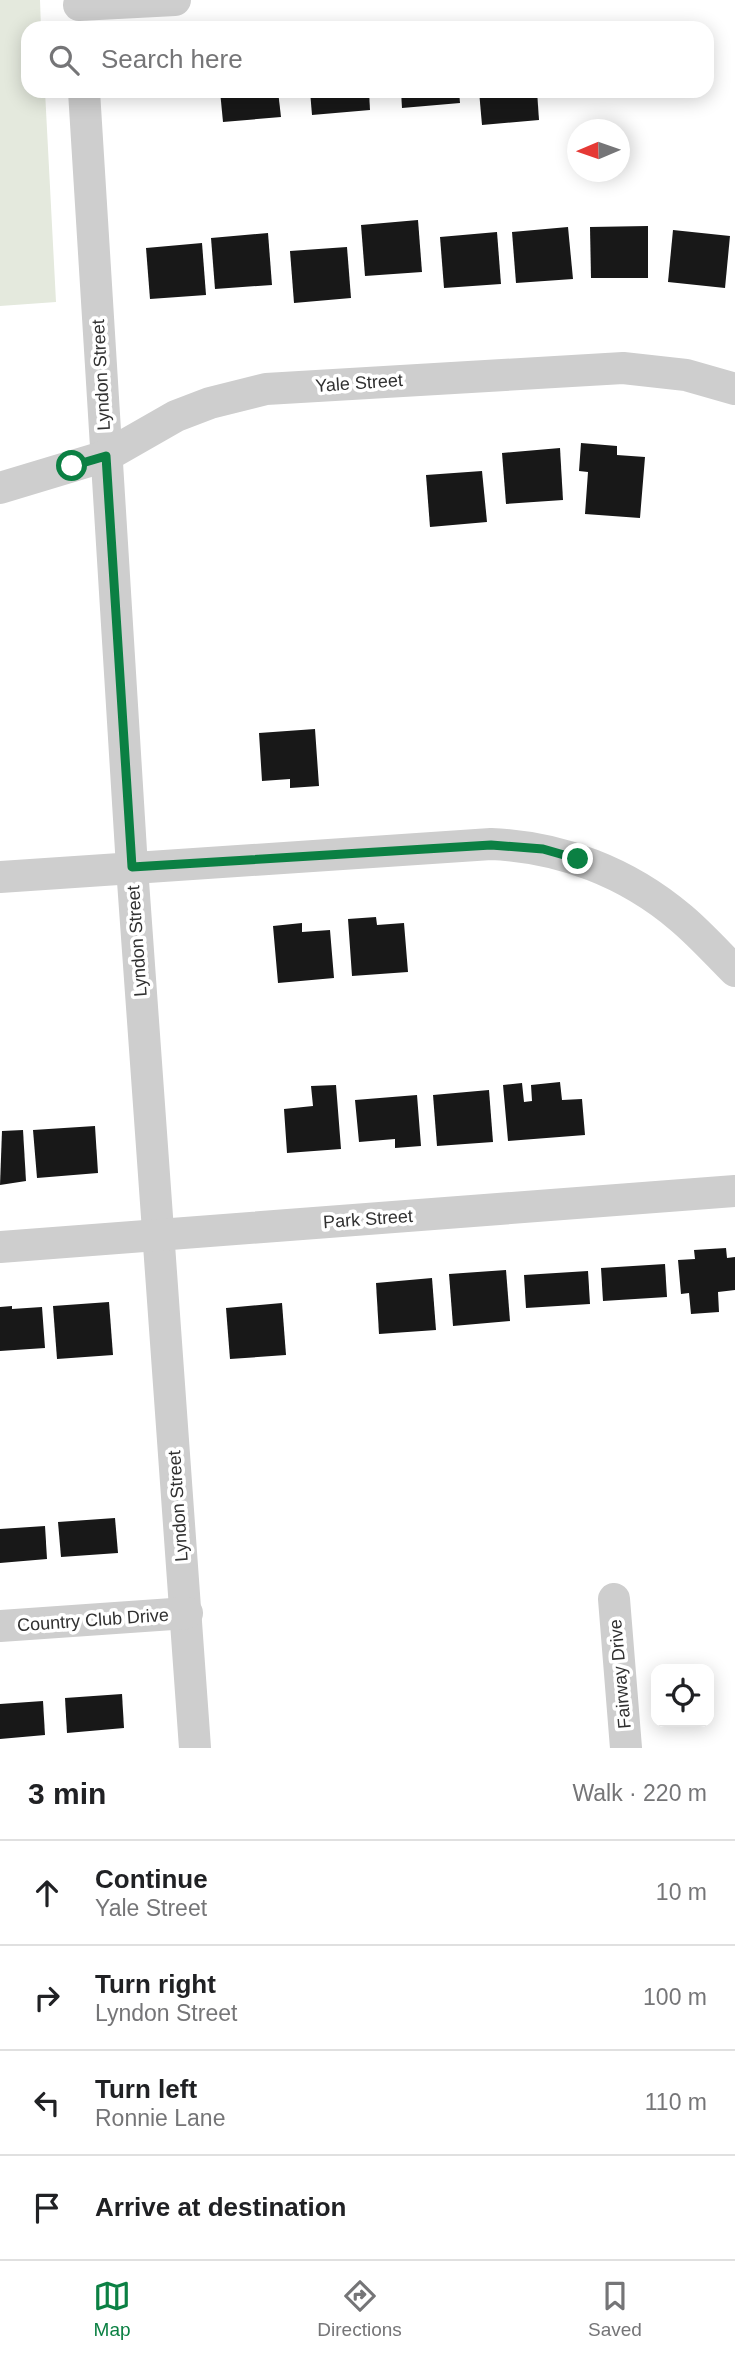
<!DOCTYPE html>
<meta charset="utf-8">
<style>
:root{--surface:#fff;--page:#f6f6f6;--text:#202124;--muted:#757577;--line:#e0e0e0;--accent:#0b8043}
body{margin:0;font-family:Arial,sans-serif;background:var(--page);color:var(--text)}
.controls{position:absolute;right:21px;bottom:21px;display:grid;overflow:hidden;border-radius:14px;box-shadow:0 4px 18px #0003}
.controls button{width:63px;height:63px;display:grid;place-items:center;padding:0;border:0;border-bottom:2px solid var(--line);background:var(--surface);color:var(--text);font:35px sans-serif}
.compass{position:absolute;left:567px;top:119px;width:63px;height:63px;border-radius:50%;background:var(--surface);box-shadow:0 4px 18px #0003;rotate:268deg}
.stop{position:absolute;width:21px;height:21px;margin:-16px;border:5px solid #0b8043;border-radius:50%;background:#fff}
.stop.end{background:#0b8043;border-color:#fff;box-shadow:0 2px 7px #0008}
.list{margin:0;padding:0;list-style:none}
h2{display:flex;justify-content:space-between;align-items:center;height:91px;margin:0;padding:0 28px;font-size:30px}
h2 small{font-size:23px;font-weight:400;color:var(--muted)}
.list li{display:grid;grid-template-columns:46px 1fr auto;gap:21px;align-items:center;box-sizing:border-box;height:105px;padding:0 28px;border-top:2px solid var(--line)}
.list b{display:block;font-size:26px;white-space:nowrap}
.list p{margin:0;font-size:23px;white-space:nowrap;color:var(--muted)}
.list em{font-size:23px;font-style:normal;color:var(--muted)}
.icon{flex:none;width:38px;height:38px;fill:none;stroke:currentColor;stroke-width:2;stroke-linecap:round;stroke-linejoin:round}
.map{position:relative;flex:none;width:735px;height:1748px;overflow:hidden}
.search{position:absolute;background:var(--surface);box-shadow:0 4px 18px #0003;left:21px;right:21px;top:21px;height:77px;display:flex;align-items:center;gap:18px;box-sizing:border-box;padding:0 24px;border-radius:21px;color:var(--muted);font-size:26px}
.sheet{height:511px;background:var(--surface)}
nav{display:flex;justify-content:space-around;align-items:center;box-sizing:border-box;height:98px;border-top:2px solid var(--line);background:var(--surface);font-size:19px;color:var(--muted)}
nav a{display:grid;justify-items:center;gap:4px}
nav .on{color:var(--accent)}
.map>svg:first-child{display:block}
</style>
<div class="map">
<svg width="735" height="1748" viewBox="0 0 735 1748">
<rect width="100%" height="100%" fill="#fff"/>
<path fill="#e4e9dd" d="M 0,0 L 40,0 L 41,28 L 28,28 L 28,91 L 45,91 L 56,302 L 0,306 Z"/>
<g fill="#181818">
<path d="M 220,91 L 278,91 L 281,117 L 223,122 Z"/>
<path d="M 310,91 L 369,91 L 370,110 L 312,115 Z"/>
<path d="M 401,91 L 459,91 L 460,103 L 402,108 Z"/>
<path d="M 479,91 L 537,91 L 539,120 L 482,125 Z"/>
<path d="M 418,220 L 422,272 L 365,276 L 361,225 Z"/>
<path d="M 648,226 L 648,278 L 591,278 L 590,227 Z"/>
<path d="M 568,227 L 573,279 L 516,283 L 512,232 Z"/>
<path d="M 673,230 L 730,236 L 725,288 L 668,282 Z"/>
<path d="M 497,232 L 501,284 L 444,288 L 440,237 Z"/>
<path d="M 268,233 L 272,285 L 215,289 L 211,238 Z"/>
<path d="M 202,243 L 206,295 L 150,299 L 146,248 Z"/>
<path d="M 347,247 L 351,298 L 294,303 L 290,251 Z"/>
<path d="M 581,443 L 617,446 L 617,455 L 645,457 L 640,518 L 585,514 L 588,472 L 579,471 Z"/>
<path d="M 560,448 L 563,500 L 506,504 L 502,453 Z"/>
<path d="M 482,471 L 487,522 L 430,527 L 426,475 Z"/>
<path d="M 315,729 L 319,786 L 290,788 L 290,779 L 262,781 L 259,733 Z"/>
<path d="M 376,917 L 377,925 L 404,923 L 408,972 L 352,976 L 348,919 Z"/>
<path d="M 302,923 L 302,932 L 330,930 L 334,978 L 278,983 L 273,926 Z"/>
<path d="M 560,1082 L 562,1100 L 582,1099 L 585,1135 L 508,1141 L 503,1085 L 522,1083 L 524,1102 L 532,1101 L 531,1085 Z"/>
<path d="M 336,1085 L 341,1149 L 287,1153 L 284,1109 L 313,1106 L 311,1086 Z"/>
<path d="M 489,1090 L 493,1142 L 437,1146 L 433,1095 Z"/>
<path d="M 417,1095 L 421,1146 L 395,1148 L 395,1139 L 359,1142 L 355,1100 Z"/>
<path d="M 95,1126 L 98,1173 L 37,1178 L 33,1130 Z"/>
<path d="M 23,1130 L 26,1181 L 0,1185 L 2,1131 Z"/>
<path d="M 726,1248 L 727,1258 L 735,1257 L 735,1290 L 718,1292 L 719,1312 L 691,1314 L 689,1293 L 681,1294 L 678,1260 L 695,1259 L 694,1250 Z"/>
<path d="M 665,1264 L 667,1297 L 603,1301 L 601,1268 Z"/>
<path d="M 506,1270 L 510,1321 L 453,1326 L 449,1274 Z"/>
<path d="M 588,1271 L 590,1304 L 526,1308 L 524,1275 Z"/>
<path d="M 432,1278 L 436,1330 L 379,1334 L 376,1283 Z"/>
<path d="M 109,1302 L 113,1355 L 57,1359 L 53,1306 Z"/>
<path d="M 282,1303 L 286,1355 L 230,1359 L 226,1308 Z"/>
<path d="M 12,1306 L 12,1309 L 42,1307 L 45,1348 L 0,1351 L 0,1307 Z"/>
<path d="M 115,1518 L 118,1553 L 61,1557 L 58,1522 Z"/>
<path d="M 45,1526 L 47,1559 L 0,1563 L 0,1529 Z"/>
<path d="M 122,1694 L 124,1728 L 67,1733 L 65,1698 Z"/>
<path d="M 43,1701 L 45,1735 L 0,1739 L 0,1704 Z"/>
</g>
<g fill="none" stroke-linecap="round" stroke-linejoin="round">
<g stroke="#cecece" stroke-width="32">
<path d="M 79,5 L 175,0"/>
<path d="M 84,91 L 132,867 L 195,1748"/>
<path d="M 0,488 L 106,456 L 176,416 L 210,403 L 266,389 L 623,368 L 686,375 L 735,389"/>
<path d="M 0,877 L 491,844 C 561,847 627,872 681,918 C 700,934 717,953 735,971"/>
<path d="M 0,1247 L 735,1191"/>
<path d="M 614,1599 L 626,1748"/>
<path d="M 0,1626 L 187,1613"/>
</g>
</g>
<g fill="none" stroke-linecap="round" stroke-linejoin="round">
<path stroke="#0b8043" stroke-width="9" d="M 72,466 L 106,456 L 132,867 L 491,845 L 543,849 L 578,859"/>
</g>
<g text-anchor="middle" dominant-baseline="central" stroke-width="7" stroke-linejoin="round" paint-order="stroke">
<g font-size="18" fill="#313131" stroke="#fff">
<text transform="translate(101 375) rotate(-93)">Lyndon Street</text>
<text transform="translate(359 383) rotate(-4)">Yale Street</text>
<text transform="translate(137 941) rotate(-94)">Lyndon Street</text>
<text transform="translate(368 1219) rotate(-4)">Park Street</text>
<text transform="translate(178 1506) rotate(-94)">Lyndon Street</text>
<text transform="translate(93 1620) rotate(-4)">Country Club Drive</text>
<text transform="translate(620 1674) rotate(-95)">Fairway Drive</text>
</g>
</g>
</svg>
<div class="controls">
<button><svg class="icon" aria-label="locate" viewBox="0 0 24 24"><circle cx="12" cy="12" r="6"/><path d="M12 2v4M12 18v4M2 12h4M18 12h4"/></svg></button>
</div>
<svg class="compass" viewBox="-18 -18 36 36"><path d="M0-13l5 13h-10z" fill="#e53935"/><path d="M0 13l5-13h-10z" fill="#757577"/></svg>
<div class="stop" style="left:72px;top:466px"></div>
<div class="stop end" style="left:578px;top:859px"></div>
<div class="search"><svg class="icon" aria-label="search" viewBox="0 0 24 24"><circle cx="10" cy="10" r="6"/><path d="M15 15l6 6"/></svg>Search here</div>
</div>
<section class="sheet">
<h2>3 min<small>Walk · 220 m</small></h2>
<ul class="list">
<li><svg class="icon" aria-label="ahead" viewBox="0 0 24 24"><path d="M12 20V5M6 11l6-6 6 6"/></svg><div><b>Continue</b><p>Yale Street</p></div><em>10 m</em></li>
<li><svg class="icon" aria-label="right" viewBox="0 0 24 24"><path d="M7 20v-9h11M14 6l5 5-5 5"/></svg><div><b>Turn right</b><p>Lyndon Street</p></div><em>100 m</em></li>
<li><svg class="icon" aria-label="left" viewBox="0 0 24 24"><path d="M17 20v-9H6M10 6l-5 5 5 5"/></svg><div><b>Turn left</b><p>Ronnie Lane</p></div><em>110 m</em></li>
<li><svg class="icon" aria-label="arrive" viewBox="0 0 24 24"><path d="M6 21V4h12l-3 4 3 4H6"/></svg><div><b>Arrive at destination</b></div></li>
</ul>
</section>
<nav>
<a class="on"><svg class="icon" aria-label="map" viewBox="0 0 24 24"><path d="M3 6l6-2 6 2 6-2v14l-6 2-6-2-6 2zM9 4v14M15 6v14"/></svg>Map</a>
<a><svg class="icon" aria-label="directions" viewBox="0 0 24 24"><path d="M12 3l9 9-9 9-9-9zM9 14v-3h6M13 9l2 2-2 2"/></svg>Directions</a>
<a><svg class="icon" aria-label="saved" viewBox="0 0 24 24"><path d="M7 4h10v16l-5-4-5 4z"/></svg>Saved</a>
</nav>
